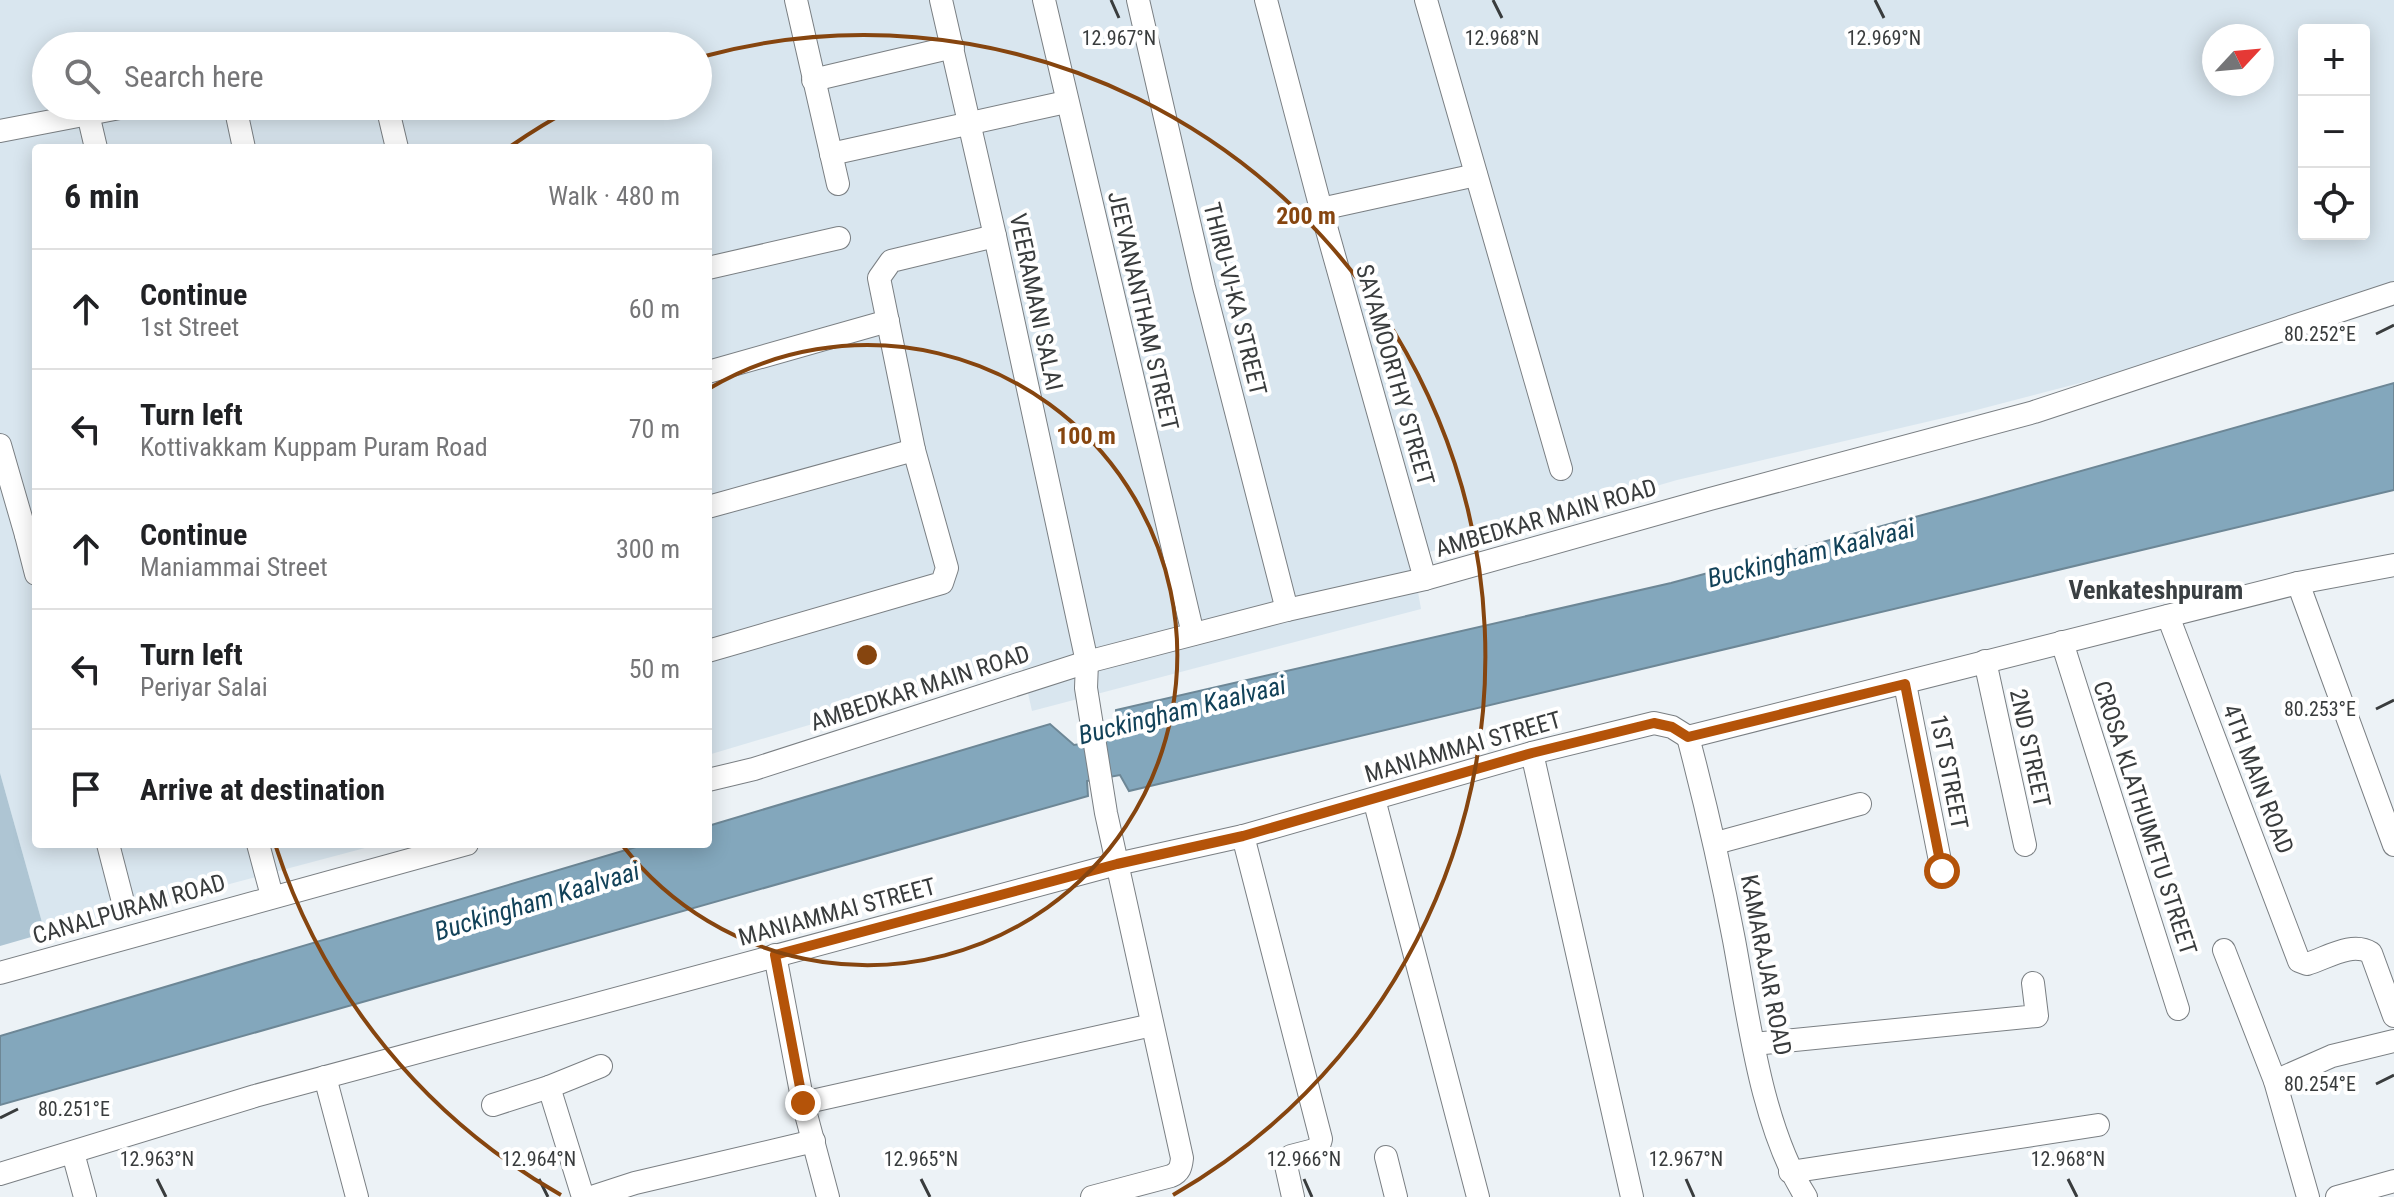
<!DOCTYPE html>
<meta charset="utf-8">
<style>
:root{--surface:#fff;--page:#f6f6f6;--text:#202124;--muted:#757577;--line:#e0e0e0}
body{margin:0;font-family:"Roboto Condensed",sans-serif;background:var(--page);color:var(--text)}
.controls{position:absolute;right:24px;top:24px;display:grid;overflow:hidden;border-radius:8px;box-shadow:0 4px 20px #0003}
.controls button{width:72px;height:72px;display:grid;place-items:center;padding:0;border:0;border-bottom:2px solid var(--line);background:var(--surface);color:var(--text);font:40px sans-serif}
.compass{position:absolute;left:2202px;top:24px;width:72px;height:72px;border-radius:50%;background:var(--surface);box-shadow:0 4px 20px #0003;rotate:64deg}
.stop{position:absolute;width:24px;height:24px;margin:-18px;border:6px solid #b45309;border-radius:50%;background:#fff}
.stop.end{background:#b45309;border-color:#fff;box-shadow:0 2px 8px #0008}
.list{margin:0;padding:0;list-style:none}
h2{display:flex;justify-content:space-between;align-items:center;height:104px;margin:0;padding:0 32px;font-size:34px}
h2 small{font-size:26px;font-weight:400;color:var(--muted)}
.list li{display:grid;grid-template-columns:52px 1fr auto;gap:24px;align-items:center;box-sizing:border-box;height:120px;padding:0 32px;border-top:2px solid var(--line)}
.list b{display:block;font-size:30px;white-space:nowrap}
.list p{margin:0;font-size:26px;white-space:nowrap;color:var(--muted)}
.list em{font-size:26px;font-style:normal;color:var(--muted)}
.icon{flex:none;width:44px;height:44px;fill:none;stroke:currentColor;stroke-width:2;stroke-linecap:round;stroke-linejoin:round}
.map{position:relative;flex:none;width:2394px;height:1197px;overflow:hidden}
.search{position:absolute;background:var(--surface);box-shadow:0 4px 20px #0003;left:32px;top:32px;width:680px;height:88px;display:flex;align-items:center;gap:20px;box-sizing:border-box;padding:0 28px;border-radius:44px;color:var(--muted);font-size:30px}
.panel{position:absolute;background:var(--surface);box-shadow:0 4px 20px #0003;left:32px;top:144px;width:680px;height:704px;border-radius:8px}
.map>svg:first-child{display:block}
</style>
<div class="map">
<svg width="2394" height="1197" viewBox="0 0 2394 1197">
<rect width="100%" height="100%" fill="#ecf2f6"/>
<path fill="#d9e6ef" fill-rule="evenodd" d="M 0,0 L 2394,0 L 2394,301 L 1965,413 L 1677,480 L 1412,557 L 1421,609 L 1032,711 L 1021,662 L 708,755 L 708,148 L 36,148 L 36,844 L 380,844 L 45,933 L 0,773 ZM 2304,30 L 2364,30 L 2364,234 L 2304,234 ZM 2214,36 L 2262,36 L 2262,84 L 2214,84 ZM 46,46 L 698,46 L 698,106 L 46,106 Z"/>
<path fill="#aec5d3" d="M 0,773 L 45,933 L 0,946 Z"/>
<path fill="#83a7bc" stroke="#6d8796" stroke-width="2" d="M 2394,383 L 2394,490 L 1129,791 L 1120,775 L 1087,781 L 1088,796 L 0,1105 L 0,1036 L 646,844 L 708,844 L 708,826 L 1050,724 L 1074,745 L 1115,739 L 1116,710 L 1671,583 L 1978,500 Z"/>
<g fill="none" stroke-linecap="round" stroke-linejoin="round">
<g stroke="#7a7f83" stroke-width="24">
<g id="street">
<path d="M 796,0 L 838,184"/>
<path d="M 941,0 L 995,236 L 1087,662 L 1086,688 L 1106,813 L 1182,1158 C 1181,1167 1180,1172 1171,1176 L 1092,1197"/>
<path d="M 1044,0 L 1193,634"/>
<path d="M 1138,0 L 1204,287 L 1287,610"/>
<path d="M 1266,0 L 1321,209 L 1425,579"/>
<path d="M 1426,0 L 1561,469"/>
<path d="M 813,80 L 953,47"/>
<path d="M 235,106 L 244,148"/>
<path d="M 387,106 L 397,148"/>
<path d="M 88,114 L 96,148"/>
<path d="M 0,131 L 130,106"/>
<path d="M 831,154 L 1066,102"/>
<path d="M 1321,209 L 1476,175"/>
<path d="M 708,268 L 839,238"/>
<path d="M 708,372 L 888,321"/>
<path d="M 0,445 L 26,535 L 36,534"/>
<path d="M 708,507 L 914,450"/>
<path d="M 26,535 L 36,574"/>
<path d="M 2298,583 L 2394,845"/>
<path d="M 2168,616 L 2299,961 L 2307,964 C 2327,958 2352,941 2371,953 L 2394,1016"/>
<path d="M 2062,642 L 2178,1009"/>
<path d="M 708,651 L 942,583 L 947,568 L 914,450 L 879,278 L 891,261 L 995,236"/>
<path d="M 1985,661 L 2025,845"/>
<path d="M 1905,684 L 1942,871"/>
<path d="M 1688,737 L 2298,583 L 2394,565"/>
<path d="M 1688,737 C 1706,805 1721,871 1734,940 C 1749,1021 1762,1128 1806,1197"/>
<path d="M 1532,753 L 1632,1197"/>
<path d="M 708,780 L 754,769 L 1087,662 L 1287,610 L 1425,579 L 1710,499 L 2034,412 L 2394,293"/>
<path d="M 1374,799 L 1478,1197"/>
<path d="M 1243,836 L 1321,1139 L 1318,1149 L 1291,1156 L 1285,1161 L 1293,1197"/>
<path d="M 1716,843 L 1860,804"/>
<path d="M 108,844 L 122,898"/>
<path d="M 258,844 L 272,896"/>
<path d="M 2224,950 L 2275,1081 L 2308,1197"/>
<path d="M 775,955 L 803,1103 L 828,1197"/>
<path d="M 0,973 L 467,844"/>
<path d="M 1754,1044 L 2037,1016 L 2033,983"/>
<path d="M 325,1077 L 357,1197"/>
<path d="M 2275,1081 L 2332,1056 L 2394,1041"/>
<path d="M 803,1103 L 1152,1025"/>
<path d="M 493,1105 L 549,1087"/>
<path d="M 73,1153 L 85,1197"/>
<path d="M 1386,1157 L 1396,1197"/>
<path d="M 1790,1172 L 2098,1125"/>
<path d="M 0,1174 L 255,1096 L 1117,864 L 1243,836 L 1532,753 L 1654,723 L 1672,727 L 1688,737"/>
<path d="M 583,1197 L 549,1087 L 601,1066"/>
<path d="M 592,1197 L 635,1183 L 814,1141"/>
<path d="M 2337,1197 L 2394,1181"/>
</g>
</g>
<use href="#street" stroke="#fff" stroke-width="22"/>
</g>
<g fill="none" stroke-linecap="round" stroke-linejoin="round">
<path stroke="#b45309" stroke-width="10" d="M 803,1103 L 775,955 L 1117,864 L 1243,836 L 1532,753 L 1654,723 L 1672,727 L 1688,737 L 1905,684 L 1942,871"/>
</g>
<path fill="none" stroke="#393c3d" stroke-width="3" d="M 1111,0 L 1119,18M 1493,0 L 1502,18M 1875,0 L 1884,18M 2376,334 L 2394,325M 2376,709 L 2394,700M 2376,1084 L 2394,1075M 0,1118 L 18,1109M 157,1179 L 166,1197M 539,1179 L 548,1197M 921,1179 L 930,1197M 1304,1179 L 1312,1197M 1686,1179 L 1694,1197M 2068,1179 L 2077,1197"/>
<g fill="none" stroke="#86450f" stroke-width="4">
<path d="M710 388A310 310 0 1 1 623 846"/>
<path d="M561 1195A621 621 0 0 1 276 847M511 146A621 621 0 0 1 575 107M701 57A621 621 0 0 1 1173 1195"/>
</g>
<g text-anchor="middle" dominant-baseline="central" stroke-width="8" stroke-linejoin="round" paint-order="stroke">
<g font-size="24" fill="#393c3d" stroke="#fff">
<text transform="translate(1235 299) rotate(76)">THIRU-VI-KA STREET</text>
<text transform="translate(1036 302) rotate(78)">VEERAMANI SALAI</text>
<text transform="translate(1143 311) rotate(77)">JEEVANANTHAM STREET</text>
<text transform="translate(1395 375) rotate(74)">SAYAMOORTHY STREET</text>
<text transform="translate(1546 518) rotate(-16)">AMBEDKAR MAIN ROAD</text>
<text transform="translate(920 688) rotate(-18)">AMBEDKAR MAIN ROAD</text>
<text transform="translate(1463 747) rotate(-16)">MANIAMMAI STREET</text>
<text transform="translate(2030 748) rotate(78)">2ND STREET</text>
<text transform="translate(1949 772) rotate(79)">1ST STREET</text>
<text transform="translate(2258 779) rotate(69)">4TH MAIN ROAD</text>
<text transform="translate(2145 818) rotate(72)">CROSA KLATHUMETU STREET</text>
<text transform="translate(129 909) rotate(-16)">CANALPURAM ROAD</text>
<text transform="translate(837 912) rotate(-15)">MANIAMMAI STREET</text>
<text transform="translate(1766 965) rotate(79)">KAMARAJAR ROAD</text>
</g>
<g font-size="26" font-style="italic" fill="#124259" stroke="#fff">
<text transform="translate(1811 553) rotate(-14)">Buckingham Kaalvaai</text>
<text transform="translate(1182 710) rotate(-14)">Buckingham Kaalvaai</text>
<text transform="translate(537 901) rotate(-17)">Buckingham Kaalvaai</text>
</g>
<g font-size="26" font-weight="bold" fill="#3b4043" stroke="#fff">
<text x="2156" y="590">Venkateshpuram</text>
</g>
</g>
<g font-size="20" text-anchor="middle" fill="#393c3d" stroke="#fff" stroke-width="8" stroke-linejoin="round" paint-order="stroke">
<text x="1119" y="45">12.967°N</text>
<text x="1502" y="45">12.968°N</text>
<text x="1884" y="45">12.969°N</text>
<text x="2320" y="341">80.252°E</text>
<text x="2320" y="716">80.253°E</text>
<text x="2320" y="1091">80.254°E</text>
<text x="74" y="1116">80.251°E</text>
<text x="157" y="1166">12.963°N</text>
<text x="539" y="1166">12.964°N</text>
<text x="921" y="1166">12.965°N</text>
<text x="1304" y="1166">12.966°N</text>
<text x="1686" y="1166">12.967°N</text>
<text x="2068" y="1166">12.968°N</text>
</g>
<circle cx="867" cy="655" r="12" fill="#86450f" stroke="#fff" stroke-width="4"/>
<g font-size="24" text-anchor="middle" font-weight="bold" fill="#86450f" stroke="#fff" stroke-width="8" stroke-linejoin="round" paint-order="stroke">
<text x="1306" y="224">200 m</text>
<text x="1086" y="444">100 m</text>
</g>
</svg>
<div class="controls">
<button>+</button>
<button>−</button>
<button><svg class="icon" aria-label="locate" viewBox="0 0 24 24"><circle cx="12" cy="12" r="6"/><path d="M12 2v4M12 18v4M2 12h4M18 12h4"/></svg></button>
</div>
<svg class="compass" viewBox="-18 -18 36 36"><path d="M0-13l5 13h-10z" fill="#e53935"/><path d="M0 13l5-13h-10z" fill="#757577"/></svg>
<div class="stop" style="left:1942px;top:871px"></div>
<div class="stop end" style="left:803px;top:1103px"></div>
<div class="search"><svg class="icon" aria-label="search" viewBox="0 0 24 24"><circle cx="10" cy="10" r="6"/><path d="M15 15l6 6"/></svg>Search here</div>
<section class="panel">
<h2>6 min<small>Walk · 480 m</small></h2>
<ul class="list">
<li><svg class="icon" aria-label="ahead" viewBox="0 0 24 24"><path d="M12 20V5M6 11l6-6 6 6"/></svg><div><b>Continue</b><p>1st Street</p></div><em>60 m</em></li>
<li><svg class="icon" aria-label="left" viewBox="0 0 24 24"><path d="M17 20v-9H6M10 6l-5 5 5 5"/></svg><div><b>Turn left</b><p>Kottivakkam Kuppam Puram Road</p></div><em>70 m</em></li>
<li><svg class="icon" aria-label="ahead" viewBox="0 0 24 24"><path d="M12 20V5M6 11l6-6 6 6"/></svg><div><b>Continue</b><p>Maniammai Street</p></div><em>300 m</em></li>
<li><svg class="icon" aria-label="left" viewBox="0 0 24 24"><path d="M17 20v-9H6M10 6l-5 5 5 5"/></svg><div><b>Turn left</b><p>Periyar Salai</p></div><em>50 m</em></li>
<li><svg class="icon" aria-label="arrive" viewBox="0 0 24 24"><path d="M6 21V4h12l-3 4 3 4H6"/></svg><div><b>Arrive at destination</b></div></li>
</ul>
</section>
</div>
